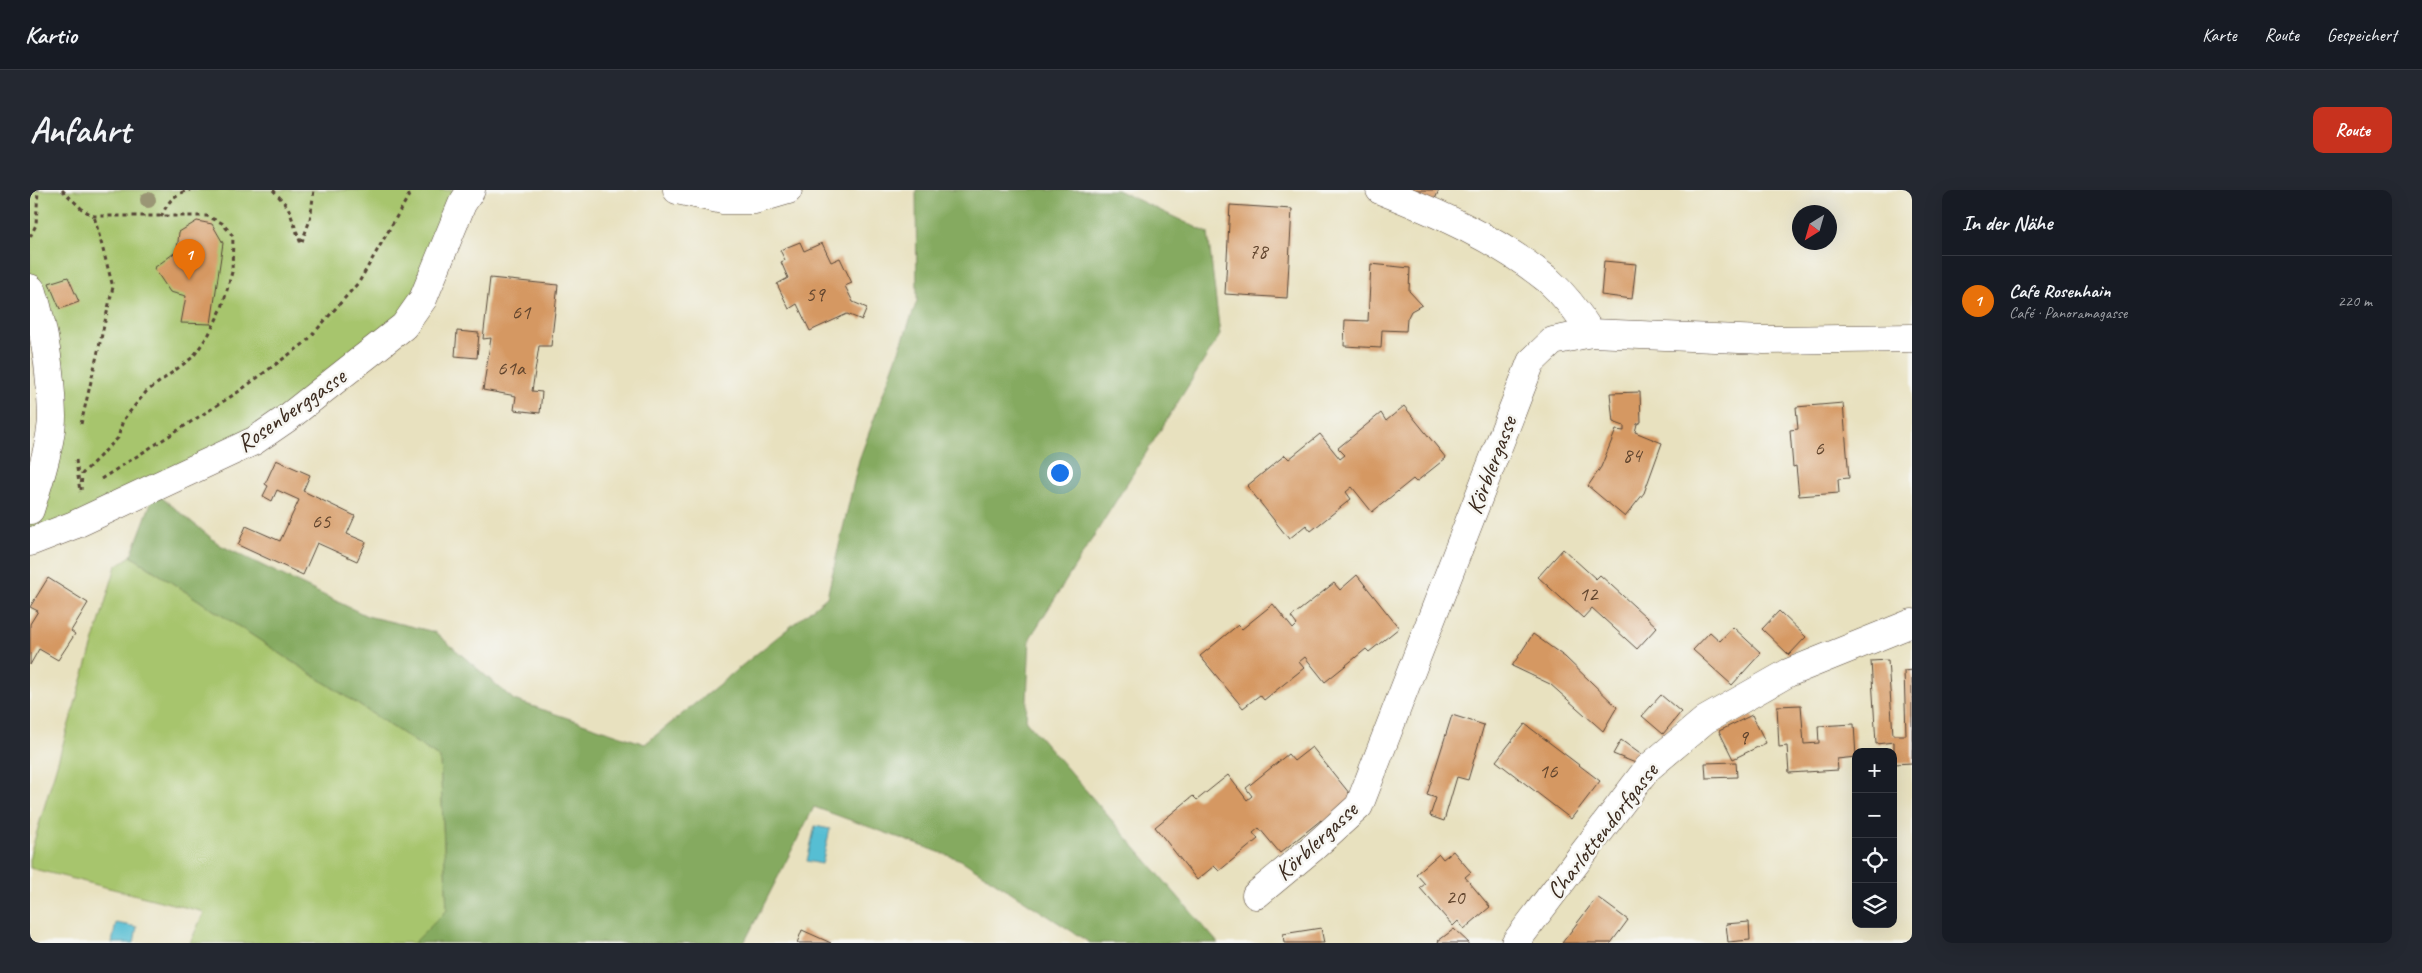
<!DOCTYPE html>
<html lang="de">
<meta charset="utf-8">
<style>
:root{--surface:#171b24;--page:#242831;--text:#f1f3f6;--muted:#9ea1a6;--line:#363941;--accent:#c8321e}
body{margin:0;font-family:Caveat,sans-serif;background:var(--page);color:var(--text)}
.controls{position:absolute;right:15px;bottom:15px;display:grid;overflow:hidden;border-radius:10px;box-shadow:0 5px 20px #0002}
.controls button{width:45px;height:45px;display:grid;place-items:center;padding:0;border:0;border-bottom:1px solid var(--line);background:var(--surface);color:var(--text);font:25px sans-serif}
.compass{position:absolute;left:1762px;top:15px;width:45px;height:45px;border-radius:50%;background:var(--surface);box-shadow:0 5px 20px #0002;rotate:217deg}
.you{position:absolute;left:1029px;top:282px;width:18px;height:18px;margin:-12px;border:4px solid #fff;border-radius:50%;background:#1a73e8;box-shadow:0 0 0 8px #1a73e833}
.badge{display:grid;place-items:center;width:32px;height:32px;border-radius:50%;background:var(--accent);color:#fff;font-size:16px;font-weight:700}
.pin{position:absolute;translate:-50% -41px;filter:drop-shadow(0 1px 2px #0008)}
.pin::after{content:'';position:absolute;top:26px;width:18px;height:15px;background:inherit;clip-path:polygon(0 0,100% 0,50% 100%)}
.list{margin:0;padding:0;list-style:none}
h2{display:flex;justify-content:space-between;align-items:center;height:65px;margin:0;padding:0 20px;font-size:21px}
h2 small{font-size:16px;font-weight:400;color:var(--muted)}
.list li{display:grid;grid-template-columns:32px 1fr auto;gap:15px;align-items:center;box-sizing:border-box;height:90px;padding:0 20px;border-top:1px solid var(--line)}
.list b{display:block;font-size:19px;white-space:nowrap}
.list p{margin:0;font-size:16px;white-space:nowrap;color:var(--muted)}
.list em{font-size:16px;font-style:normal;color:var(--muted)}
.icon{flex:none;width:28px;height:28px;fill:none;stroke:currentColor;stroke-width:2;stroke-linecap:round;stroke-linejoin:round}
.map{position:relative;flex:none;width:1882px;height:753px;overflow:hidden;border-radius:10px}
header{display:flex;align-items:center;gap:30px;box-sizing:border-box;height:70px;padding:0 25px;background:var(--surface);border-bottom:1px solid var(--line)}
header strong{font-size:24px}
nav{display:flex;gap:28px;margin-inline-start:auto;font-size:18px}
.intro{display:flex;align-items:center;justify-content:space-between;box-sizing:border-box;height:120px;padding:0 30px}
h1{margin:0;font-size:35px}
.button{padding:12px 22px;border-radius:10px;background:var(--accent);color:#fff;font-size:18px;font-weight:700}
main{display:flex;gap:30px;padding:0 30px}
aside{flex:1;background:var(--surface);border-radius:10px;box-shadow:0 5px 20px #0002}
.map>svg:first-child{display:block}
</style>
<header>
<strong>Kartio</strong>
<nav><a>Karte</a><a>Route</a><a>Gespeichert</a></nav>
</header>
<div class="intro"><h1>Anfahrt</h1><a class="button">Route</a></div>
<main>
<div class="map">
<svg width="1882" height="753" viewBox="0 0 1882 753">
<rect width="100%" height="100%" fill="#f6f6f2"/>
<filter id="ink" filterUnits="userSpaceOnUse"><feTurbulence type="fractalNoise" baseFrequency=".02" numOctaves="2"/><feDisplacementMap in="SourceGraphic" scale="10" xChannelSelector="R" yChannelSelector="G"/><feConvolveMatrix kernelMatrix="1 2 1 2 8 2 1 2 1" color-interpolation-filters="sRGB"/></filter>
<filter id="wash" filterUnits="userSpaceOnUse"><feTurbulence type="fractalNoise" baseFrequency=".0096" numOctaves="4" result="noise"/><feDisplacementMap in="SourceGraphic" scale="20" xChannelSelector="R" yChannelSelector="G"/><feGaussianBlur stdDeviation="1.12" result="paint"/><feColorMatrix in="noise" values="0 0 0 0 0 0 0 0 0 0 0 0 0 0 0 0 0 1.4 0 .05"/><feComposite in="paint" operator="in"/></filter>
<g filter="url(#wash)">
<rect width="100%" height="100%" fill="#e8e1bf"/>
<g fill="#a7c56d" stroke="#717846">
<path d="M 0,0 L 424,0 L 384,102 L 369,125 L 256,229 L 0,352 L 0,320 L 22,228 L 0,98 Z"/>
<path d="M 101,366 L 410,568 L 417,720 L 384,753 L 160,753 L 174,722 L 0,678 L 0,665 L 86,376 Z"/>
</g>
<path fill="#85aa60" stroke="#606a3f" d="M 886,0 L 1087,0 L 1178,43 L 1190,145 L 1000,448 L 996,531 L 1188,753 L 1060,753 L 931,670 L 784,617 L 714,753 L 384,753 L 417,720 L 410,568 L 101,366 L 125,302 L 190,355 L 337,426 L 405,442 L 484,510 L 615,554 L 797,407 L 829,270 L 887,111 Z"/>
<g fill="#56bed3" stroke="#487478">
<path d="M 785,636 L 800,639 L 792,674 L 777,671 Z"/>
<path d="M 86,733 L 107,737 L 104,753 L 82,753 Z"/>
</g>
<g id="blocks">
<g fill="#d59862">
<path d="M 1367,0 L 1409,0 L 1402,16 Z"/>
<path d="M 1200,15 L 1262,19 L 1257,108 L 1195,104 Z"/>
<path d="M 167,31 L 182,34 L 193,53 L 181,134 L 151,133 L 156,106 L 140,102 L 124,78 L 147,61 L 149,42 Z"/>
<path d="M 770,52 L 774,61 L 792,53 L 801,72 L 810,68 L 822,93 L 815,96 L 823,112 L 837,118 L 832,130 L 817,124 L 780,141 L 767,114 L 759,119 L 747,94 L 758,88 L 751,72 L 755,70 L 750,60 Z"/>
<path d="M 1574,71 L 1606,74 L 1602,109 L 1571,105 Z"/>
<path d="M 1341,74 L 1380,78 L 1379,101 L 1392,115 L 1381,121 L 1377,129 L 1376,141 L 1352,140 L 1351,158 L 1314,156 L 1315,130 L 1338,131 Z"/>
<path d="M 38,87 L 49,112 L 30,119 L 19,93 Z"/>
<path d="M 460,88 L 528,95 L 521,156 L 509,156 L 502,201 L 512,202 L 510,223 L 484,220 L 486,206 L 453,200 L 461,148 L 453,149 Z"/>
<path d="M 427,141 L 449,143 L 447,168 L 425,166 Z"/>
<path d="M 1610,202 L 1611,232 L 1607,234 L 1605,242 L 1632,253 L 1614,303 L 1595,327 L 1558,296 L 1571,277 L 1586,240 L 1594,241 L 1594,236 L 1583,232 L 1580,203 Z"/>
<path d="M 1813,213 L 1819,288 L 1808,289 L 1809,303 L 1769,306 L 1766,276 L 1763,277 L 1760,240 L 1768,239 L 1766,217 Z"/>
<path d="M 1374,216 L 1416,268 L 1386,292 L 1383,289 L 1342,322 L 1322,297 L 1316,302 L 1321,309 L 1281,341 L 1276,335 L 1259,349 L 1217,296 L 1255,265 L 1259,269 L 1290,244 L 1310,269 L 1315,265 L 1308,258 L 1351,223 L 1356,231 Z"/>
<path d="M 246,270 L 280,285 L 273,301 L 325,326 L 317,344 L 336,352 L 327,371 L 287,353 L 273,385 L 208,355 L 216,336 L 250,351 L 269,310 L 247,300 L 242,311 L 233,306 L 238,296 L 235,294 Z"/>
<path d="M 1533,359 L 1566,389 L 1570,385 L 1627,437 L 1607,459 L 1562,418 L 1553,428 L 1508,387 Z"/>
<path d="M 1327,385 L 1369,438 L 1339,462 L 1336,459 L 1295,492 L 1275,467 L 1269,472 L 1274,478 L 1234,510 L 1230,505 L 1213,518 L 1170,466 L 1208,435 L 1212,439 L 1243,414 L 1263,439 L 1267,435 L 1261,427 L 1304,393 L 1310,400 Z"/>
<path d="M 18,388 L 58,413 L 41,441 L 45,444 L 28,470 L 9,459 L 0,475 L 0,434 L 8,421 L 0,417 Z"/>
<path d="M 1749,421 L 1776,447 L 1759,465 L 1732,439 Z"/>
<path d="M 1703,437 L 1731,463 L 1702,495 L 1663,460 L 1680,442 L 1690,451 Z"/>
<path d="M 1503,444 L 1535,467 L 1587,517 L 1573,541 L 1520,494 L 1482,476 Z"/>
<path d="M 1858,470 L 1863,545 L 1876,545 L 1874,481 L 1882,480 L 1882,573 L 1864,574 L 1864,552 L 1846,554 L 1841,471 Z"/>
<path d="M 1631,505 L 1651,522 L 1633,544 L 1612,526 Z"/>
<path d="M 1771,515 L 1774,554 L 1789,553 L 1788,536 L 1824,534 L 1826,567 L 1807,569 L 1808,580 L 1759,583 L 1757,556 L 1749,557 L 1747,516 Z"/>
<path d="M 1422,525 L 1454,535 L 1438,590 L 1427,587 L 1414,631 L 1400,626 L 1406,608 L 1397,605 Z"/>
<path d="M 1722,525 L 1736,553 L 1703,569 L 1689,541 Z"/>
<path d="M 1495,534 L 1570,591 L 1541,629 L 1466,571 Z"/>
<path d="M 1591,550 L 1613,566 L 1608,574 L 1583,564 Z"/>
<path d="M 1282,557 L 1324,609 L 1293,633 L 1291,630 L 1250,663 L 1229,638 L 1223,643 L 1228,649 L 1189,681 L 1184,676 L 1167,690 L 1125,637 L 1163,606 L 1167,610 L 1198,585 L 1217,610 L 1222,606 L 1216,598 L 1258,564 L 1264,571 Z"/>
<path d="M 1706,572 L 1707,587 L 1676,588 L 1675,573 Z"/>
<path d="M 1423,661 L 1441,682 L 1435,687 L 1460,717 L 1434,739 L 1428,731 L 1423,736 L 1390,698 L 1395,694 L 1386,684 L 1409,664 L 1413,669 Z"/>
<path d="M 1567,707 L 1598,730 L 1581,753 L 1532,753 Z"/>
<path d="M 1719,732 L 1720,750 L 1698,752 L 1696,734 Z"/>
<path d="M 1291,738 L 1294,753 L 1254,753 L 1253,744 Z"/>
<path d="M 1424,739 L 1439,753 L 1409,753 L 1408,751 Z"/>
<path d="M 772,740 L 801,753 L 767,753 Z"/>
</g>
</g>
</g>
<g filter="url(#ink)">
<use href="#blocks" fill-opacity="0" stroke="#554536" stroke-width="1"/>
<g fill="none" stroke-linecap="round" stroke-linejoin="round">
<g stroke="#554536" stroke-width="29">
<g id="street">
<path d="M 647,0 L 693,10 L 724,10 L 758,0"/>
<path d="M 1350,0 C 1408,23 1469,50 1518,90 C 1535,105 1549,124 1561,143"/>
<path d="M 0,98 L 3,102 C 15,142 21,184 22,226 C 22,252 8,295 0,320"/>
<path d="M 0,352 L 44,335 L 224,251 L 256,229 L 374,136 L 393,109 L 432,14 L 441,0"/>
<path d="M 1226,705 L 1285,656 L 1329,616 L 1501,172 L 1523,151 L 1561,143 L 1734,150 L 1882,148"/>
<path d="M 1485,753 L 1618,578 L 1675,530 L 1758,483 L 1882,433"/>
</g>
</g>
<g stroke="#554536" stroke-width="3" stroke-dasharray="4 4" stroke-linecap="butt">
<path d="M 32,0 L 53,20 L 64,26 L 177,26 L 192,33 L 203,46 L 202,82 L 192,118 L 179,144 L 163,167 L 116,202 L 93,230 L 88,248 L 52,284 L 51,300"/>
<path d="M 243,0 L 258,17 L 271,54 L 280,30 L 284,0"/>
<path d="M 131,27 C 138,12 143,4 160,0"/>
<path d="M 0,47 L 6,35 L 8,0"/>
<path d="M 51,234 L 83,97 L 64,26"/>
<path d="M 46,270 L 50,302"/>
<path d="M 71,289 L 208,202 L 276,152 L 329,92 L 382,0"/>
</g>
<use href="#street" stroke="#fff" stroke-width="28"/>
</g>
<circle fill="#9a9674" cx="118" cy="10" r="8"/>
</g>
<g text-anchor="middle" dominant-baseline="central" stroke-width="5" stroke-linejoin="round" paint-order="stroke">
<g font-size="21" fill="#62462f">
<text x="1228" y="61">78</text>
<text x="785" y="104">59</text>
<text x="491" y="122">61</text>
<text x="481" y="178">61a</text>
<text x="1789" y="258">6</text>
<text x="1602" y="265">84</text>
<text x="291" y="331">65</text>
<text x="1558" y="404">12</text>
<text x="1713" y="547">9</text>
<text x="1518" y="581">16</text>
<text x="1425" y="707">20</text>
</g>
<g font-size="24" fill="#3b2a1e" stroke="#f6f6f2">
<text transform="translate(261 220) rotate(-35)">Rosenberggasse</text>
<text transform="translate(1461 275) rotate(-69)">Körblergasse</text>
<text transform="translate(1572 641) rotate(-52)">Charlottendorfgasse</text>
<text transform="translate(1286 651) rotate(-43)">Körblergasse</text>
</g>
</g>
</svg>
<div class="controls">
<button>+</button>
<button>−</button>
<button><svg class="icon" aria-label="locate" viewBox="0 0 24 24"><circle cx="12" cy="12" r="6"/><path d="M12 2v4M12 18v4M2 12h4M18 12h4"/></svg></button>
<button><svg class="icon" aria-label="layers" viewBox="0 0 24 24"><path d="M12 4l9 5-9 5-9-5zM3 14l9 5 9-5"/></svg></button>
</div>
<svg class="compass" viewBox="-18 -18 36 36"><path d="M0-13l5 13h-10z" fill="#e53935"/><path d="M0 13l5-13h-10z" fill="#9ea1a6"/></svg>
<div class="you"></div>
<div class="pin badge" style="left:159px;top:90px;background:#e8710a">1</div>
</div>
<aside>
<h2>In der Nähe<small></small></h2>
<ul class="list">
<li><span class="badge" style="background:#e8710a">1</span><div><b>Cafe Rosenhain</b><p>Café · Panoramagasse</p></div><em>220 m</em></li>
</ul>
</aside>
</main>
